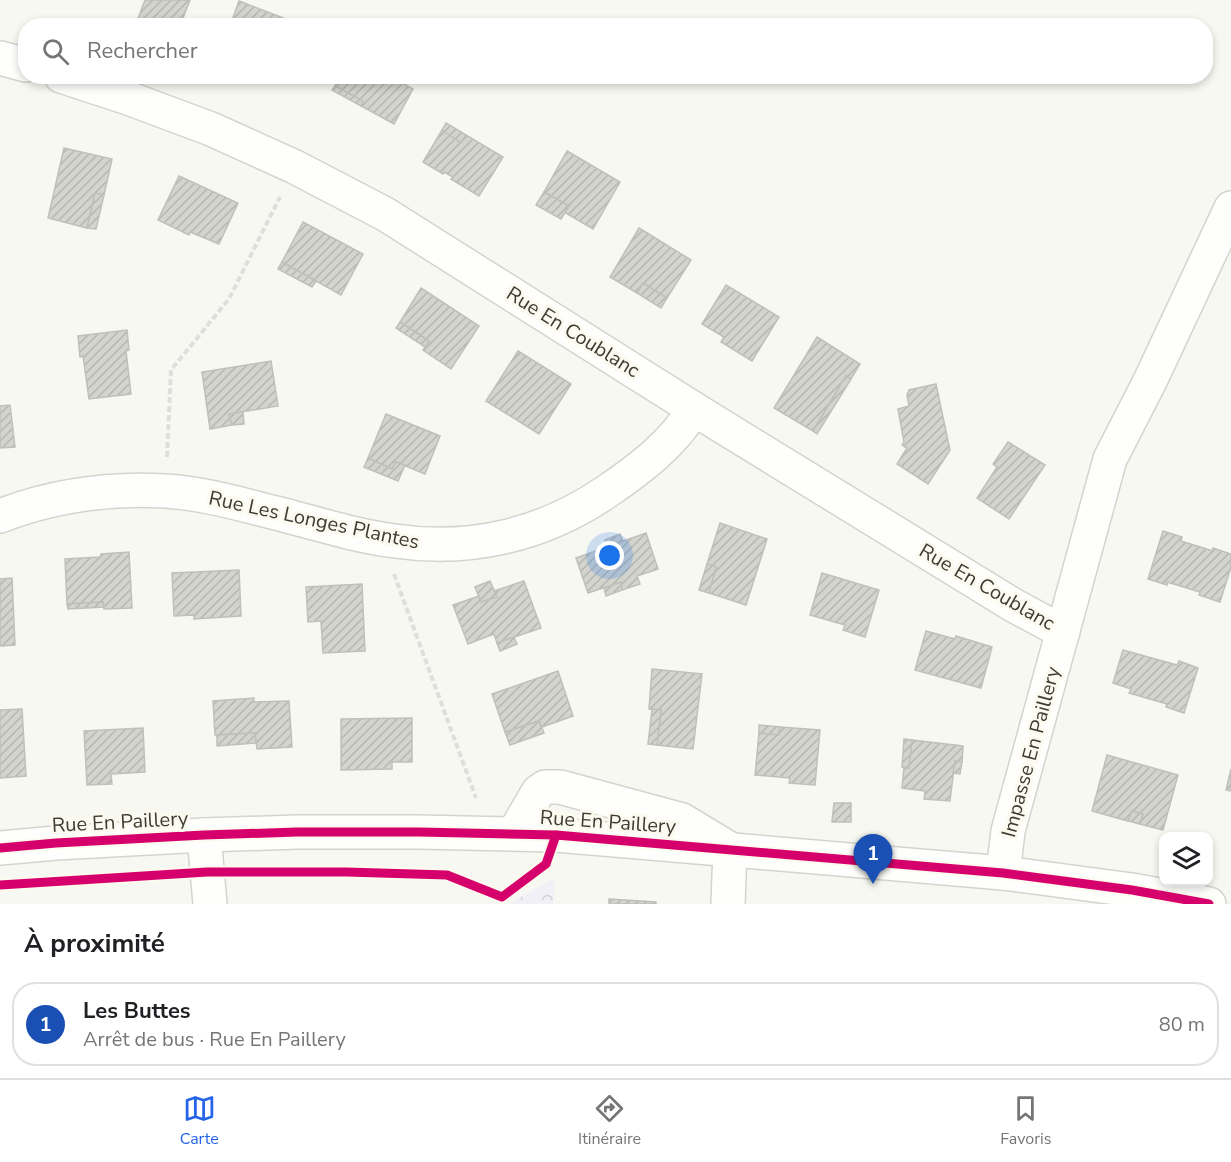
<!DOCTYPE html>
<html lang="fr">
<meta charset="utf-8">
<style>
:root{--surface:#fff;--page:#f6f6f6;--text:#202124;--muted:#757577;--line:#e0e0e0;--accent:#2563eb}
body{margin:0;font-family:"Nunito Sans",sans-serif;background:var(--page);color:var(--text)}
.controls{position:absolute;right:18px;bottom:18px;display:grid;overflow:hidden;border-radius:12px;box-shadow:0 3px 9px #0003}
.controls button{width:54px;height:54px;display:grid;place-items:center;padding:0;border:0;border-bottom:2px solid var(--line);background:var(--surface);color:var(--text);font:30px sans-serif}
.you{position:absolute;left:610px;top:556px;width:21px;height:21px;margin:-15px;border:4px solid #fff;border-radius:50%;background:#1a73e8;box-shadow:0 0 0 9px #1a73e833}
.badge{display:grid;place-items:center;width:39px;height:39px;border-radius:50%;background:var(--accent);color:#fff;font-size:20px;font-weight:700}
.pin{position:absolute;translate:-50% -50px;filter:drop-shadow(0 2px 3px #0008)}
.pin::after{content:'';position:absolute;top:32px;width:21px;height:18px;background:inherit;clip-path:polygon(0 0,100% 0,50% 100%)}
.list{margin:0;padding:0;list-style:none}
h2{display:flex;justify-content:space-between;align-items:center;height:78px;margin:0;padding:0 24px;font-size:26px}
h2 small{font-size:20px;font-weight:400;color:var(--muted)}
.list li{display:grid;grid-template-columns:39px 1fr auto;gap:18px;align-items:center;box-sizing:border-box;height:84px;margin:0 12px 12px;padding:0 12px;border:2px solid var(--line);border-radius:24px}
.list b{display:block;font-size:22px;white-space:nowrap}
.list p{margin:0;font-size:20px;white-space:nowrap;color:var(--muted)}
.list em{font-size:20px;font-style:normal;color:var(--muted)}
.icon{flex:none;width:33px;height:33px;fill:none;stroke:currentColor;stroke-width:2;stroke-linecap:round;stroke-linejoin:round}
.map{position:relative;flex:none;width:1231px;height:904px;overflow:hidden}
.search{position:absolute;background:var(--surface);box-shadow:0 3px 9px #0003;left:18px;right:18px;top:18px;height:66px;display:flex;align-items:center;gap:15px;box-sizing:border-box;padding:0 21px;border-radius:24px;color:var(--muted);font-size:22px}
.sheet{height:174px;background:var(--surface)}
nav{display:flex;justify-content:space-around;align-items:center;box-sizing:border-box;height:84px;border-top:2px solid var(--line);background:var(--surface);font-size:16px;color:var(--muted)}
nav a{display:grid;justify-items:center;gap:3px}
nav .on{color:var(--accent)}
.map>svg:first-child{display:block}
</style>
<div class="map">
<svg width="1231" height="904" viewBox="0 0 1231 904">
<defs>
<pattern id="park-crowns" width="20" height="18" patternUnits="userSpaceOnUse" patternTransform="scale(1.5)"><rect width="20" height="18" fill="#f2f0f7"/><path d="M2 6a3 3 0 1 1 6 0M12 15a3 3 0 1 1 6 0" fill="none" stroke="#d0cfd4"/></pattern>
<pattern id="building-hatch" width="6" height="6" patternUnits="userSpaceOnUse" patternTransform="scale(1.5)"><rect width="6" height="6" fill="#d4d4cf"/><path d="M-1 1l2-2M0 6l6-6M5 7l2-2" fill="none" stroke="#b7b7b2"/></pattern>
</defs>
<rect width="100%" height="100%" fill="#f8f8f2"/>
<path fill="url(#park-crowns)" d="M 555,878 L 553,904 L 508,904 Z"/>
<g fill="url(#building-hatch)" stroke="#c0c0bb" stroke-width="1.5">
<path d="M 145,0 L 190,0 L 180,26 L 148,26 L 137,21 Z"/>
<path d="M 239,1 L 304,26 L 230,26 Z"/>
<path d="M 340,76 L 390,76 L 413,89 L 394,124 L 361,106 L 363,101 L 335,86 Z"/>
<path d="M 335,86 L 363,101 L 361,106 L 332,90 Z"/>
<path d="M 446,123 L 466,135 L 461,143 L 442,130 Z"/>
<path d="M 442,130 L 461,143 L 466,135 L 503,157 L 479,196 L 451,179 L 453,177 L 444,172 L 443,174 L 423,162 Z"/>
<path d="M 64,148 L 112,159 L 104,195 L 95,193 L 87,228 L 48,218 Z"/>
<path d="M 567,151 L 620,182 L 593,229 L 564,212 L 569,206 L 544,192 Z"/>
<path d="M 179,176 L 238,203 L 219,244 L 190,232 L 189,235 L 158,220 Z"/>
<path d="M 544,192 L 569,206 L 561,219 L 536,205 Z"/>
<path d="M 95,193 L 104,195 L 96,229 L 87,228 Z"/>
<path d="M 303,222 L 363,254 L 341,295 L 282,262 Z"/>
<path d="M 639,228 L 691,260 L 667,298 L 643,283 L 637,293 L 610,277 Z"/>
<path d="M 282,262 L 316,281 L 312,287 L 278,269 Z"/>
<path d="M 643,283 L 667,298 L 661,308 L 637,293 Z"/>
<path d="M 726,285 L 779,317 L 752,361 L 721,342 L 724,337 L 702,324 Z"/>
<path d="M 421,288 L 479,326 L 451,369 L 423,350 L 429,341 L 400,322 Z"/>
<path d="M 400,322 L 429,341 L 425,347 L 396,328 Z"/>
<path d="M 127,330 L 129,350 L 126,351 L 131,394 L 89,399 L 83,356 L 80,357 L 78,336 Z"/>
<path d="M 817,337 L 860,364 L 851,379 L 846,376 L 813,431 L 774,408 Z"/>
<path d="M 518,351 L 571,384 L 539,434 L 486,401 Z"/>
<path d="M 271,361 L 278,406 L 229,414 L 232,425 L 210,429 L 202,372 Z"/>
<path d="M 846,376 L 851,379 L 817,434 L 813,431 Z"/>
<path d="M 936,384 L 950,450 L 928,484 L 897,464 L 907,448 L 902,445 L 904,442 L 898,409 L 909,406 L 907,395 L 909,390 Z"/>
<path d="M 10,405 L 15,447 L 0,448 L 0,406 Z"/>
<path d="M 243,412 L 244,424 L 232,425 L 229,414 Z"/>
<path d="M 386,414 L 440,436 L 425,474 L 396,462 L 392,469 L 368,458 Z"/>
<path d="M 1008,442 L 1045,465 L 1009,519 L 977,498 L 997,467 L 993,464 Z"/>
<path d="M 368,458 L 392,469 L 396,462 L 405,465 L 398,481 L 364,467 Z"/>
<path d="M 720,523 L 767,539 L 746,605 L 709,593 L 716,567 L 707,564 Z"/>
<path d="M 1163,531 L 1182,537 L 1181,541 L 1213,551 L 1213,548 L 1231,554 L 1231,567 L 1220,602 L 1199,595 L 1200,592 L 1167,582 L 1167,585 L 1148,579 Z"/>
<path d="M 646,533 L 658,569 L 637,576 L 640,584 L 622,590 L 621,582 L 588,593 L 576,558 Z"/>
<path d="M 620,534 L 623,541 L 607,547 L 605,540 Z"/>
<path d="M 129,552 L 132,608 L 104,609 L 103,602 L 67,604 L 65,559 L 100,557 L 101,554 Z"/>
<path d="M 707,564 L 716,567 L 709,593 L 699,590 Z"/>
<path d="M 239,570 L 241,616 L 194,619 L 194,615 L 174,616 L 172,573 Z"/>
<path d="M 822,573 L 879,590 L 865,637 L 843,630 L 845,625 L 810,615 Z"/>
<path d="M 12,578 L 15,645 L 0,646 L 0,579 Z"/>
<path d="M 490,581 L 497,597 L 481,602 L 475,587 Z"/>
<path d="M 524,581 L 541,628 L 497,643 L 494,634 L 468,644 L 453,605 L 479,596 L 481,602 L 497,597 L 494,591 Z"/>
<path d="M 621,582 L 622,590 L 606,596 L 604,588 Z"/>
<path d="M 362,584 L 365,651 L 323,653 L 321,621 L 308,622 L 306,587 Z"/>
<path d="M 103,602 L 104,607 L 68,609 L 67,604 Z"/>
<path d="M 926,631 L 955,639 L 956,636 L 992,647 L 981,688 L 915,670 Z"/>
<path d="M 514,637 L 517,644 L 500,651 L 497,643 Z"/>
<path d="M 1123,650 L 1177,665 L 1179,661 L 1198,668 L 1184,713 L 1166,707 L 1167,704 L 1129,693 L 1131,689 L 1113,683 Z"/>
<path d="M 652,669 L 702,674 L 693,749 L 657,745 L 661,710 L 649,709 Z"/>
<path d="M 558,671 L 573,716 L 542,727 L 539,721 L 505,732 L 492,694 Z"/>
<path d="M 254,698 L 254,702 L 289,701 L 292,747 L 257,749 L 255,733 L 215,735 L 213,701 Z"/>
<path d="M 22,709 L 26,776 L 0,778 L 0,710 Z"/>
<path d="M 652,709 L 661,710 L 657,745 L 648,744 Z"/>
<path d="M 412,718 L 412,762 L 392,762 L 392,769 L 341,770 L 341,719 Z"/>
<path d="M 539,721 L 544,733 L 510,745 L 505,732 Z"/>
<path d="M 759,725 L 780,727 L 779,735 L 759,733 Z"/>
<path d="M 780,727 L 820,730 L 815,785 L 789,783 L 790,778 L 755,775 L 759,733 L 779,735 Z"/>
<path d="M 143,728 L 145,772 L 111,774 L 112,784 L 87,785 L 84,731 Z"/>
<path d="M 255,733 L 256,743 L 217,746 L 217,735 Z"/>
<path d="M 904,739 L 912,740 L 909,768 L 902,767 Z"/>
<path d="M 912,740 L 963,746 L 962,762 L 955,761 L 950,801 L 924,799 L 925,791 L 902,788 L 904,767 L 909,768 Z"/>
<path d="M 1107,755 L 1178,775 L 1163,830 L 1140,824 L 1143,814 L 1132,811 L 1128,821 L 1092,811 Z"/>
<path d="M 955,761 L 962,762 L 960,774 L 953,773 Z"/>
<path d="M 1231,769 L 1231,791 L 1226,790 Z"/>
<path d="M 834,803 L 851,803 L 851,822 L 832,822 Z"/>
<path d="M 1132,811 L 1143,814 L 1140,824 L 1128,821 Z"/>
<path d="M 609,899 L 656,902 L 656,904 L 609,904 Z"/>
</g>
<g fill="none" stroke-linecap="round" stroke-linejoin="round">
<g stroke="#d4d4cf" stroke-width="36">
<g id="minor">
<path d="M 0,58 L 26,65"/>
<path d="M 61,76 L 128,98 L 211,129 L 295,167 L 385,214 L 694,409 L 1013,605 L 1063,632"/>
<path d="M 0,516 C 52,496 109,488 165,491 C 203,493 243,505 280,514 C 318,524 356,536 395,541 C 470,552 543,535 606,492 C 640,469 673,444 694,409"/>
<path d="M 514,833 L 538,792 L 545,787 L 560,787 L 682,820 L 730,849 L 728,904"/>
<path d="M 204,835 L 210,904"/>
<path d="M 0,848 L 56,843 L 204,835 L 297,832 L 419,832 L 556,835 L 1003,873 L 1132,890 L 1209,904"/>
<path d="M 1003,873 L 1008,831 L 1110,459 L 1150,381 L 1231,208"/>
</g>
</g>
<g stroke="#dfdedd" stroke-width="4" stroke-dasharray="6 3" stroke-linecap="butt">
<path d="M 167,457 L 171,370 L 229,299 L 280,197"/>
<path d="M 394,574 L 476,798"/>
</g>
<use href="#minor" stroke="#fefefd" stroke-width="33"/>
<g stroke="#fcfaee" stroke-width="13">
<g id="cycleway">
<path d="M 0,848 L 56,843 L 204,835 L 297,832 L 419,832 L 556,835 L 1003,873 L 1132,890 L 1209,904"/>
<path d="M 0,885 L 207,872 L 346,872 L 447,875 L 502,897 L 546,864 L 556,835"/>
</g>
</g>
<use href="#cycleway" stroke="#d6006c" stroke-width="9"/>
</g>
<g text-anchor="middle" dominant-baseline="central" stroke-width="6" stroke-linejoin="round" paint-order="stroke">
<g font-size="20" fill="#3c3b36" stroke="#fcfaee">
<text transform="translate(573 332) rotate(32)">Rue En Coublanc</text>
<text transform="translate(314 520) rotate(12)">Rue Les Longes Plantes</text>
<text transform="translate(987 587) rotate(30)">Rue En Coublanc</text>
<text transform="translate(1031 752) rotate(-75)">Impasse En Paillery</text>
<text transform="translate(120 822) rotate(-3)">Rue En Paillery</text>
<text transform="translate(608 822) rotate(4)">Rue En Paillery</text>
</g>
</g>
</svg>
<div class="controls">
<button><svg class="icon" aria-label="layers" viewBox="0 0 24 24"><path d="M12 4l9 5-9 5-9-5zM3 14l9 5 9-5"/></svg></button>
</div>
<div class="you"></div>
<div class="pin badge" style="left:873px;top:884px;background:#1a4fb4">1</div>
<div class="search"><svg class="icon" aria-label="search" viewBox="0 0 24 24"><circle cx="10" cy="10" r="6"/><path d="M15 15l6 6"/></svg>Rechercher</div>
</div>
<section class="sheet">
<h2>À proximité<small></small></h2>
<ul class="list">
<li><span class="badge" style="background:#1a4fb4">1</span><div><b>Les Buttes</b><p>Arrêt de bus · Rue En Paillery</p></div><em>80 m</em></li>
</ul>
</section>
<nav>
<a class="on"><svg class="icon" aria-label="map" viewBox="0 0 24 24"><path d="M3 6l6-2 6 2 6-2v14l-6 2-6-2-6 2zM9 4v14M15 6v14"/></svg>Carte</a>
<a><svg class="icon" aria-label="directions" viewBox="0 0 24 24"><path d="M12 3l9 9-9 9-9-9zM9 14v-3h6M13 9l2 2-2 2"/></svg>Itinéraire</a>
<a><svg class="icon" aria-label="saved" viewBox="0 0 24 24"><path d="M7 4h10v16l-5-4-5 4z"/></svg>Favoris</a>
</nav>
